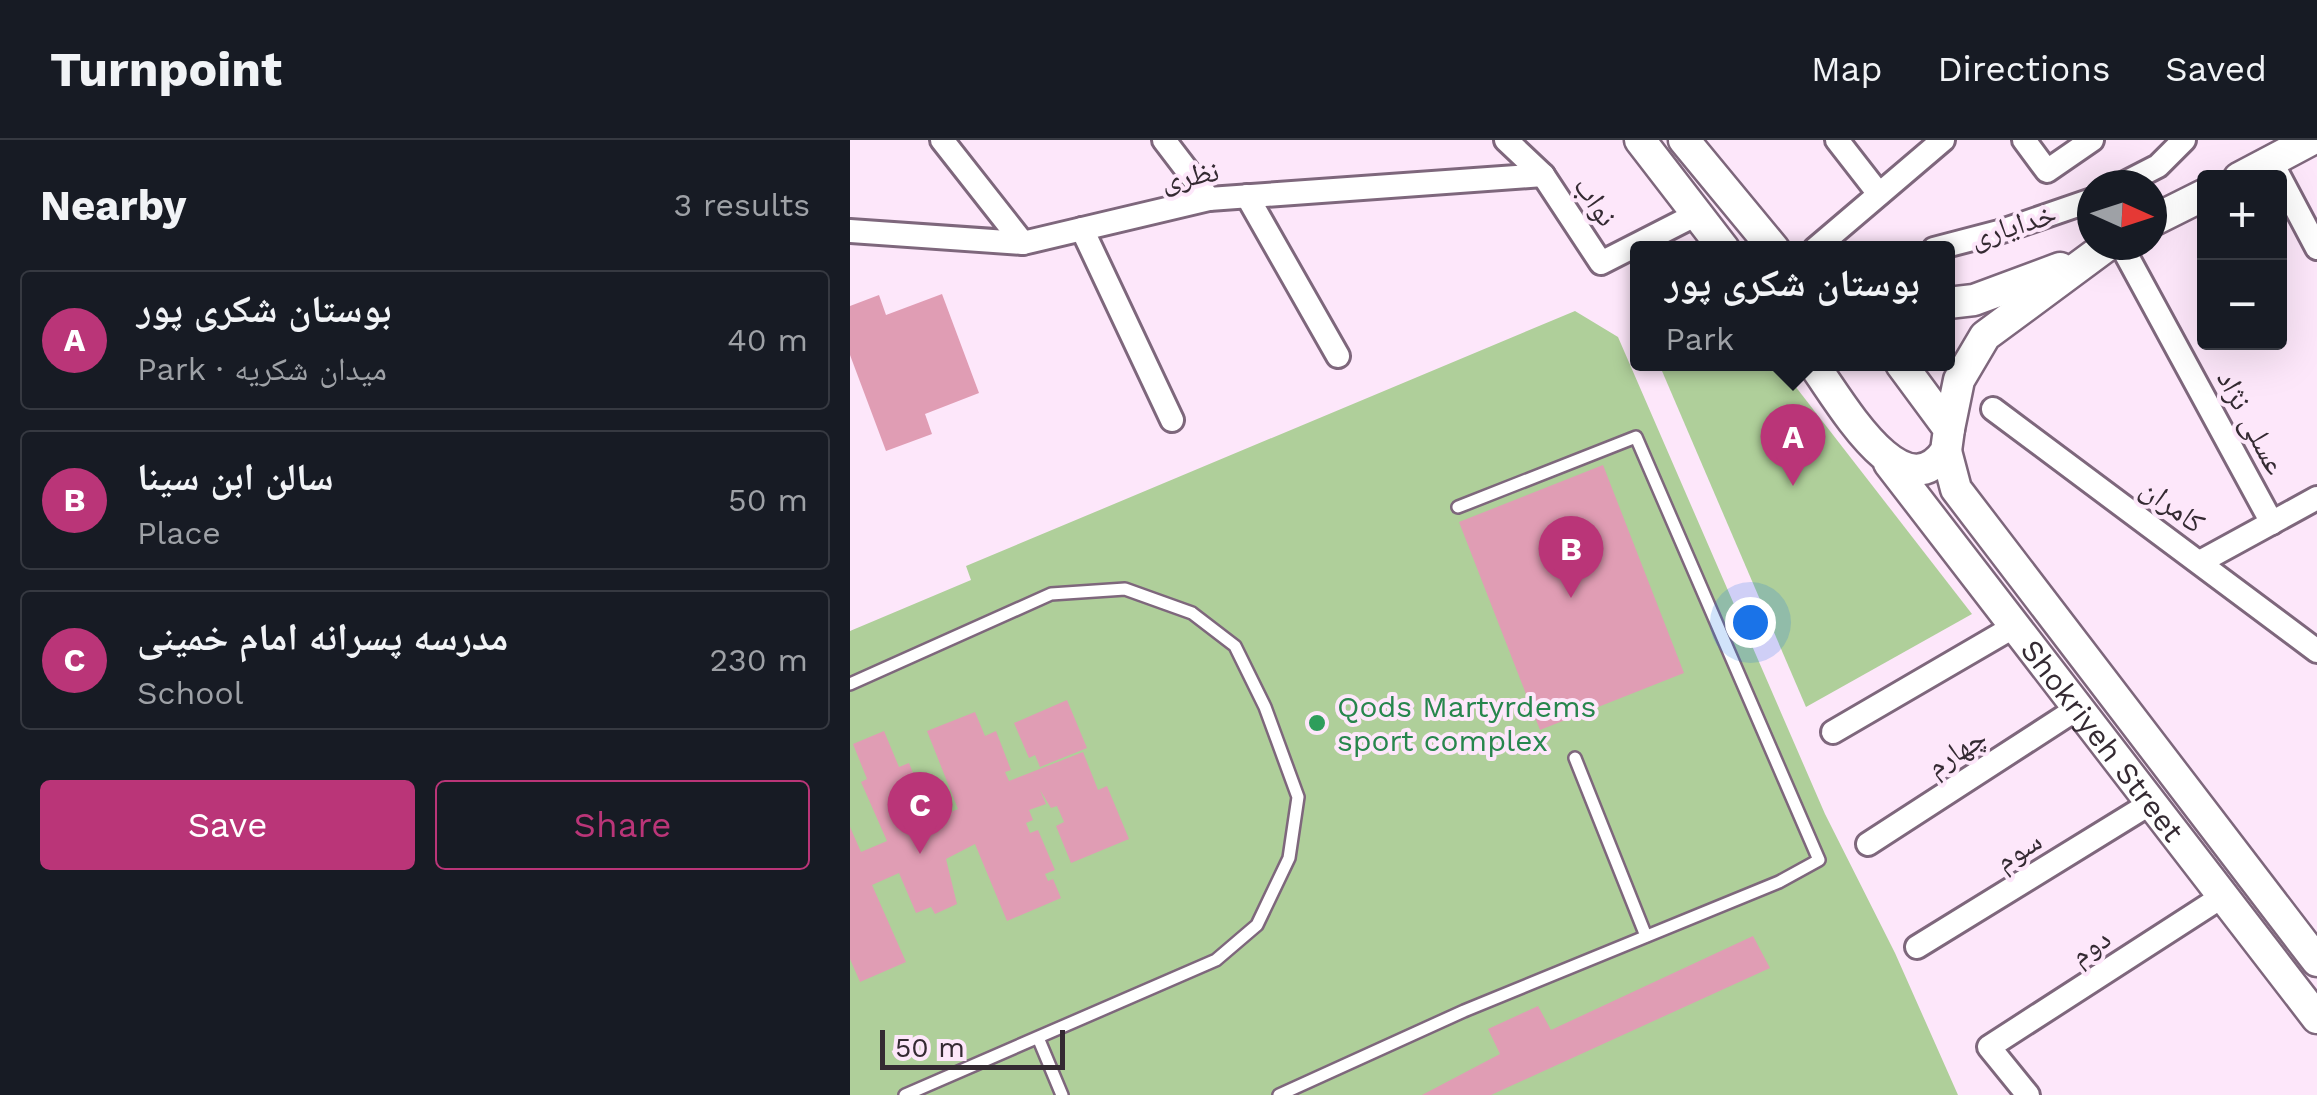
<!DOCTYPE html>
<meta charset="utf-8">
<style>
:root{--surface:#171b24;--page:#242831;--text:#f1f3f6;--muted:#9ea1a6;--line:#363941;--accent:#ba3578}
body{margin:0;font-family:"Work Sans","Noto Naskh Arabic",sans-serif;background:var(--page);color:var(--text)}
.controls{position:absolute;right:30px;top:30px;display:grid;overflow:hidden;border-radius:10px;box-shadow:0 10px 40px #0002}
.controls button{width:90px;height:90px;display:grid;place-items:center;padding:0;border:0;border-bottom:2px solid var(--line);background:var(--surface);color:var(--text);font:50px sans-serif}
.compass{position:absolute;left:1227px;top:30px;width:90px;height:90px;border-radius:50%;background:var(--surface);box-shadow:0 10px 40px #0002;rotate:93deg}
.scale{position:absolute;left:30px;bottom:25px;width:185px;box-sizing:border-box;padding-left:10px;border:5px solid #342a32;border-top:0;font-size:28px;line-height:35px;white-space:nowrap;color:#342a32;-webkit-text-stroke:8px #fde7fa;paint-order:stroke}
.you{position:absolute;left:900px;top:482px;width:35px;height:35px;margin:-25px;border:8px solid #fff;border-radius:50%;background:#1a73e8;box-shadow:0 0 0 15px #1a73e833}
.badge{display:grid;place-items:center;width:65px;height:65px;border-radius:50%;background:var(--accent);color:#fff;font-size:32px;font-weight:700}
.pin{position:absolute;translate:-50% -82px;filter:drop-shadow(0 2px 5px #0008)}
.pin::after{content:'';position:absolute;top:52px;width:35px;height:30px;background:inherit;clip-path:polygon(0 0,100% 0,50% 100%)}
.popup{position:absolute;left:780px;top:101px;width:325px;height:130px;box-sizing:border-box;display:grid;place-content:center;border-radius:10px;background:var(--surface);filter:drop-shadow(0 2px 8px #0005);font-size:32px;white-space:nowrap;color:var(--muted)}
.popup b{font-size:38px;color:var(--text)}
.popup::after{content:'';position:absolute;left:50%;top:100%;margin-left:-20px;border:20px solid transparent;border-top-color:var(--surface)}
.list{margin:0;padding:0;list-style:none}
h2{display:flex;justify-content:space-between;align-items:center;height:130px;margin:0;padding:0 40px;font-size:42px}
h2 small{font-size:32px;font-weight:400;color:var(--muted)}
.list li{display:grid;grid-template-columns:65px 1fr auto;gap:30px;align-items:center;box-sizing:border-box;height:140px;margin:0 20px 20px;padding:0 20px;border:2px solid var(--line);border-radius:10px}
.list b{display:block;font-size:38px;white-space:nowrap}
.list p{margin:0;font-size:32px;white-space:nowrap;color:var(--muted)}
.list em{font-size:32px;font-style:normal;color:var(--muted)}
.actions{display:flex;gap:20px;padding:30px 40px}
.actions a{flex:1;padding:22px 0;border:2px solid var(--accent);border-radius:10px;text-align:center;font-size:35px;color:var(--accent)}
.actions .main{background:var(--accent);color:#fff}
.map{position:relative;flex:none;width:1467px;height:955px;overflow:hidden}
header{display:flex;align-items:center;gap:60px;box-sizing:border-box;height:140px;padding:0 50px;background:var(--surface);border-bottom:2px solid var(--line)}
header strong{font-size:48px}
nav{display:flex;gap:55px;margin-inline-start:auto;font-size:35px}
main{display:flex}
aside{flex:1;background:var(--surface)}
.map>svg:first-child{display:block}
</style>
<header>
<strong>Turnpoint</strong>
<nav><a>Map</a><a>Directions</a><a>Saved</a></nav>
</header>
<main>
<aside>
<h2>Nearby<small>3 results</small></h2>
<ul class="list">
<li><span class="badge">A</span><div><b>بوستان شکری پور</b><p>Park · میدان شکریه</p></div><em>40 m</em></li>
<li><span class="badge">B</span><div><b>سالن ابن سینا</b><p>Place</p></div><em>50 m</em></li>
<li><span class="badge">C</span><div><b>مدرسه پسرانه امام خمینی</b><p>School</p></div><em>230 m</em></li>
</ul>
<div class="actions"><a class="main">Save</a><a>Share</a></div>
</aside>
<div class="map">
<svg width="1467" height="955" viewBox="0 0 1467 955">
<rect width="100%" height="100%" fill="#fde7fa"/>
<g fill="#afcf9a">
<path d="M 725,171 L 768,197 L 975,674 L 1045,813 L 1108,955 L 0,955 L 0,491 L 121,440 L 116,426 Z"/>
<path d="M 809,224 L 928,224 L 1122,474 L 956,567 Z"/>
</g>
<g fill="#e09db4">
<path d="M 92,154 L 129,253 L 75,274 L 82,294 L 36,311 L 0,215 L 0,166 L 29,155 L 36,175 Z"/>
<path d="M 753,325 L 834,533 L 690,590 L 609,382 Z"/>
<path d="M 217,560 L 237,608 L 190,627 L 185,615 L 179,618 L 164,583 Z"/>
<path d="M 125,572 L 135,596 L 146,591 L 161,630 L 155,632 L 159,641 L 233,612 L 248,650 L 257,646 L 279,699 L 221,723 L 206,686 L 214,682 L 207,666 L 201,668 L 190,650 L 196,664 L 179,670 L 183,680 L 176,683 L 180,693 L 188,690 L 205,730 L 195,734 L 198,741 L 203,739 L 211,758 L 157,781 L 125,704 L 96,719 L 107,764 L 85,774 L 81,767 L 66,773 L 49,733 L 22,745 L 56,822 L 10,842 L 0,819 L 0,687 L 11,712 L 37,701 L 11,642 L 17,639 L 3,604 L 34,591 L 49,627 L 59,623 L 82,680 L 108,669 L 77,591 Z"/>
<path d="M 903,796 L 920,828 L 641,955 L 572,955 L 650,914 L 638,889 L 688,866 L 701,890 Z"/>
</g>
<g fill="none" stroke-linecap="round" stroke-linejoin="round">
<g stroke="#7e677c" stroke-width="16">
<g id="lane">
<path d="M 0,544 L 201,454 L 275,449 L 342,473 L 385,506 L 415,567 L 448,657 L 439,718 L 407,785 L 366,820 L 55,955"/>
<path d="M 725,618 L 796,796"/>
<path d="M 189,900 L 212,955"/>
<path d="M 429,955 L 614,871 L 929,742 L 969,720 L 786,297 L 608,367"/>
</g>
</g>
<g stroke="#7e677c" stroke-width="28">
<g id="street">
<path d="M 92,0 L 173,103"/>
<path d="M 314,0 L 359,59"/>
<path d="M 656,0 L 693,35 L 751,123 L 847,74"/>
<path d="M 987,0 L 1029,54"/>
<path d="M 1174,0 L 1197,31 L 1242,0"/>
<path d="M 1421,21 L 1467,108"/>
<path d="M 1271,45 L 1308,26 L 1334,0"/>
<path d="M 397,56 L 488,216"/>
<path d="M 232,89 L 322,280"/>
<path d="M 0,91 L 173,103 L 359,59 L 693,35"/>
<path d="M 1271,105 L 1422,383"/>
<path d="M 965,109 L 1093,0"/>
<path d="M 1084,109 L 1149,92 L 1242,60"/>
<path d="M 1143,269 L 1467,511"/>
<path d="M 1350,422 L 1467,358"/>
<path d="M 983,592 L 1165,486"/>
<path d="M 1018,704 L 1228,568"/>
<path d="M 1067,807 L 1301,663"/>
<path d="M 1178,955 L 1139,907 L 1373,756"/>
</g>
</g>
<g stroke="#7e677c" stroke-width="35">
<g id="secondary">
<path d="M 790,0 L 874,109"/>
<path d="M 834,0 L 924,109"/>
<path d="M 1389,38 L 1461,0"/>
<path d="M 1302,81 L 1354,55"/>
<path d="M 1098,163 L 1124,160 L 1210,128"/>
<path d="M 963,224 C 988,257 1052,375 1096,311 L 1099,289 L 1051,224"/>
<path d="M 1099,289 L 1109,240 L 1135,196 L 1258,105"/>
<path d="M 1096,311 L 1106,349 L 1467,821"/>
<path id="s1" d="M 1039,323 L 1467,878"/>
</g>
</g>
<use href="#lane" stroke="#fff" stroke-width="11"/>
<use href="#street" stroke="#fff" stroke-width="22"/>
<use href="#secondary" stroke="#fff" stroke-width="30"/>
</g>
<circle fill="#2e9e5b" stroke="#fde7fa" stroke-width="4" cx="467" cy="583" r="10"/>
<g text-anchor="middle" dominant-baseline="central" stroke-width="8" stroke-linejoin="round" paint-order="stroke">
<g font-size="30" fill="#342a32" stroke="#fde7fa">
<text transform="translate(340 35) rotate(-10)">نظری</text>
<text transform="translate(746 61) rotate(56)">نواب</text>
<text transform="translate(1163 85) rotate(-17)">خدایاری</text>
<text transform="translate(1402 282) rotate(62)">عسلی نژاد</text>
<text transform="translate(1323 365) rotate(37)">کامران</text>
<text stroke="none"><textPath href="#s1" startOffset="350">Shokriyeh Street</textPath></text>
<text transform="translate(1106 611) rotate(-33)">چهارم</text>
<text transform="translate(1168 710) rotate(-32)">سوم</text>
<text transform="translate(1240 806) rotate(-33)">دوم</text>
</g>
<g font-size="30" fill="#27864d" stroke="#fde7fa" text-anchor="start">
<text x="487" y="566">Qods Martyrdems<tspan x="487" dy="34">sport complex</tspan></text>
</g>
</g>
</svg>
<div class="controls">
<button>+</button>
<button>−</button>
</div>
<svg class="compass" viewBox="-18 -18 36 36"><path d="M0-13l5 13h-10z" fill="#e53935"/><path d="M0 13l5-13h-10z" fill="#9ea1a6"/></svg>
<div class="scale">50 m</div>
<div class="you"></div>
<div class="pin badge" style="left:943px;top:346px">A</div>
<div class="popup"><b>بوستان شکری پور</b>Park</div>
<div class="pin badge" style="left:721px;top:458px">B</div>
<div class="pin badge" style="left:70px;top:714px">C</div>
</div>
</main>
